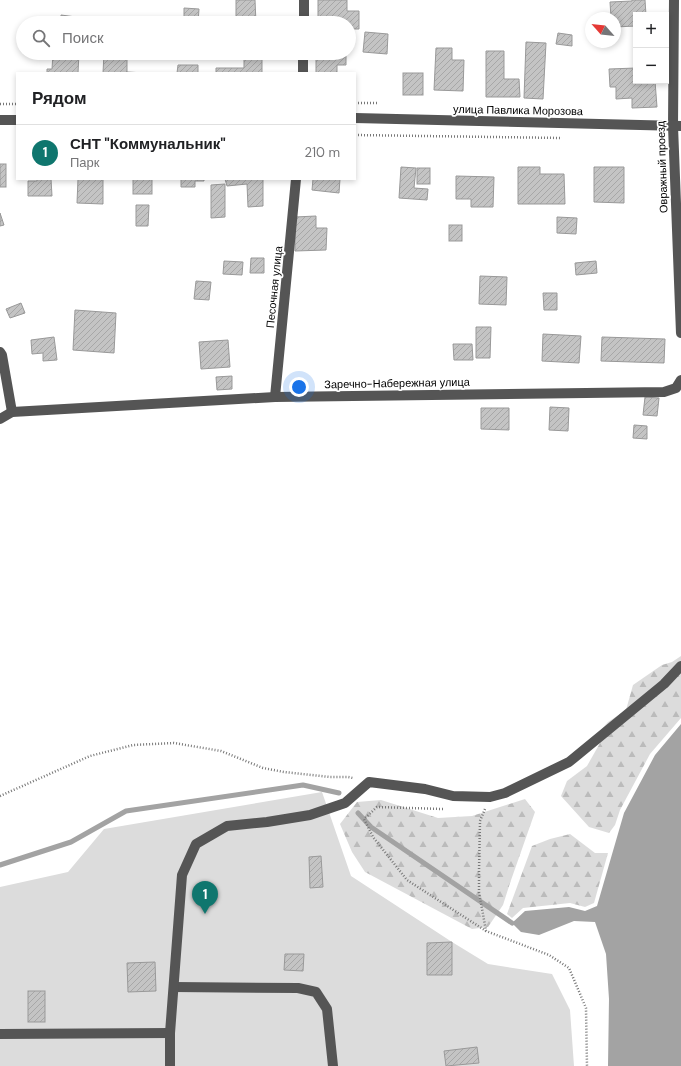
<!DOCTYPE html>
<html lang="ru">
<meta charset="utf-8">
<style>
:root{--surface:#fff;--page:#f6f6f6;--text:#202124;--muted:#757577;--line:#e0e0e0;--accent:#0f766e}
body{margin:0;font-family:"DM Sans",sans-serif;background:var(--page);color:var(--text)}
.controls{position:absolute;right:12px;top:12px;display:grid;overflow:hidden;border-radius:0px;box-shadow:0 2px 6px #0003}
.controls button{width:36px;height:36px;display:grid;place-items:center;padding:0;border:0;border-bottom:1px solid var(--line);background:var(--surface);color:var(--text);font:20px sans-serif}
.compass{position:absolute;left:585px;top:12px;width:36px;height:36px;border-radius:50%;background:var(--surface);box-shadow:0 2px 6px #0003;rotate:297deg}
.you{position:absolute;left:299px;top:387px;width:14px;height:14px;margin:-10px;border:3px solid #fff;border-radius:50%;background:#1a73e8;box-shadow:0 0 0 6px #1a73e833}
.badge{display:grid;place-items:center;width:26px;height:26px;border-radius:50%;background:var(--accent);color:#fff;font-size:13px;font-weight:700}
.pin{position:absolute;translate:-50% -33px;filter:drop-shadow(0 1px 2px #0008)}
.pin::after{content:'';position:absolute;top:21px;width:14px;height:12px;background:inherit;clip-path:polygon(0 0,100% 0,50% 100%)}
.list{margin:0;padding:0;list-style:none}
h2{display:flex;justify-content:space-between;align-items:center;height:52px;margin:0;padding:0 16px;font-size:17px}
h2 small{font-size:13px;font-weight:400;color:var(--muted)}
.list li{display:grid;grid-template-columns:26px 1fr auto;gap:12px;align-items:center;box-sizing:border-box;height:56px;padding:0 16px;border-top:1px solid var(--line)}
.list b{display:block;font-size:15px;white-space:nowrap}
.list p{margin:0;font-size:13px;white-space:nowrap;color:var(--muted)}
.list em{font-size:13px;font-style:normal;color:var(--muted)}
.icon{flex:none;width:22px;height:22px;fill:none;stroke:currentColor;stroke-width:2;stroke-linecap:round;stroke-linejoin:round}
.map{position:relative;flex:none;width:681px;height:1066px;overflow:hidden}
.search{position:absolute;background:var(--surface);box-shadow:0 2px 6px #0003;left:16px;top:16px;width:340px;height:44px;display:flex;align-items:center;gap:10px;box-sizing:border-box;padding:0 14px;border-radius:22px;color:var(--muted);font-size:15px}
.panel{position:absolute;background:var(--surface);box-shadow:0 2px 6px #0003;left:16px;top:72px;width:340px;height:108px;border-radius:0px}
.map>svg:first-child{display:block}
</style>
<div class="map">
<svg width="681" height="1066" viewBox="0 0 681 1066">
<defs>
<pattern id="forest-firs" width="22" height="20" patternUnits="userSpaceOnUse"><rect width="22" height="20" fill="#dcdcdc"/><path d="M5 1l3.5 6h-7zM16 11l3.5 6h-7z" fill="#bbb"/></pattern>
<pattern id="building-hatch" width="6" height="6" patternUnits="userSpaceOnUse"><rect width="6" height="6" fill="#c4c4c4"/><path d="M-1 1l2-2M0 6l6-6M5 7l2-2" fill="none" stroke="#a7a7a7"/></pattern>
</defs>
<rect width="100%" height="100%" fill="#fff"/>
<g fill="url(#forest-firs)">
<path d="M 681,656 L 681,718 L 650,754 L 620,810 L 615,825 L 609,833 L 589,827 L 561,796 L 567,781 L 587,766 L 600,743 L 600,731 L 608,722 L 626,710 L 633,685 L 662,665 L 672,662 Z"/>
<path d="M 525,799 L 535,812 L 510,883 L 503,905 L 488,927 L 472,929 L 365,872 L 352,852 L 340,824 L 357,802 L 381,800 L 438,818 L 472,816 Z"/>
<path d="M 570,834 L 595,853 L 608,853 L 594,903 L 585,907 L 570,903 L 523,908 L 512,918 L 507,914 L 532,846 L 550,839 Z"/>
</g>
<path fill="#dcdcdc" d="M 322,792 L 351,876 L 452,942 L 488,964 L 552,974 L 570,1010 L 574,1066 L 0,1066 L 0,887 L 68,872 L 104,829 Z"/>
<path fill="#a3a3a3" d="M 681,724 L 681,1066 L 608,1066 L 609,999 L 606,954 L 595,922 L 574,921 L 539,935 L 521,932 L 512,923 L 525,911 L 569,907 L 585,911 L 597,906 L 624,813 L 655,755 Z"/>
<g fill="none" stroke-linecap="round" stroke-linejoin="round">
<g stroke="#a3a3a3" stroke-width="5">
<path d="M 358,813 L 371,827 L 512,923"/>
<path d="M 0,865 L 71,842 L 126,811 L 303,785 L 339,793"/>
</g>
</g>
<g fill="url(#building-hatch)" stroke="#999">
<path d="M 236,0 L 255,0 L 256,23 L 229,23 L 229,17 L 236,17 Z"/>
<path d="M 318,0 L 347,0 L 347,11 L 359,11 L 359,29 L 349,29 L 349,23 L 318,23 Z"/>
<path d="M 632,0 L 645,0 L 646,15 L 636,15 L 636,26 L 615,27 L 615,18 L 611,18 L 610,2 L 632,1 Z"/>
<path d="M 184,8 L 199,9 L 198,23 L 184,23 Z"/>
<path d="M 61,15 L 76,17 L 76,23 L 61,23 Z"/>
<path d="M 365,32 L 388,34 L 387,54 L 363,52 Z"/>
<path d="M 558,33 L 572,35 L 572,46 L 556,44 Z"/>
<path d="M 526,42 L 546,43 L 543,99 L 524,98 Z"/>
<path d="M 436,48 L 452,48 L 452,60 L 464,60 L 463,91 L 434,90 Z"/>
<path d="M 486,51 L 504,51 L 504,79 L 519,79 L 520,97 L 486,97 Z"/>
<path d="M 53,53 L 79,53 L 78,73 L 47,73 L 47,69 L 52,69 Z"/>
<path d="M 104,53 L 127,53 L 127,72 L 145,73 L 103,73 Z"/>
<path d="M 170,53 L 185,53 L 185,58 L 171,59 Z"/>
<path d="M 244,53 L 262,53 L 262,73 L 216,73 L 216,68 L 244,68 Z"/>
<path d="M 316,53 L 346,53 L 346,65 L 337,65 L 337,73 L 316,73 Z"/>
<path d="M 178,65 L 198,65 L 198,73 L 177,73 Z"/>
<path d="M 636,68 L 636,81 L 655,81 L 657,107 L 632,108 L 632,98 L 616,99 L 616,87 L 610,87 L 609,69 Z"/>
<rect x="403" y="73" width="20" height="22"/>
<rect x="0" y="164" width="6" height="23"/>
<path d="M 401,167 L 416,168 L 414,188 L 428,189 L 427,200 L 399,198 Z"/>
<path d="M 518,167 L 540,167 L 540,174 L 564,174 L 565,204 L 518,204 Z"/>
<path d="M 594,167 L 624,167 L 624,203 L 594,202 Z"/>
<rect x="417" y="168" width="13" height="16"/>
<path d="M 456,176 L 494,177 L 493,207 L 471,207 L 471,199 L 456,199 Z"/>
<path d="M 37,179 L 51,179 L 52,196 L 28,196 L 28,181 L 37,181 Z"/>
<path d="M 78,179 L 103,179 L 103,204 L 77,203 Z"/>
<rect x="133" y="179" width="19" height="15"/>
<path d="M 181,179 L 204,179 L 204,181 L 195,181 L 195,187 L 181,187 Z"/>
<path d="M 225,179 L 263,179 L 263,206 L 248,207 L 247,184 L 227,186 Z"/>
<path d="M 313,179 L 340,179 L 339,193 L 312,190 Z"/>
<path d="M 225,184 L 225,217 L 211,218 L 211,185 Z"/>
<path d="M 136,205 L 149,205 L 148,226 L 136,226 Z"/>
<path d="M 0,213 L 4,225 L 0,226 Z"/>
<path d="M 316,216 L 316,228 L 327,228 L 326,250 L 295,251 L 295,217 Z"/>
<path d="M 557,217 L 577,218 L 576,234 L 557,233 Z"/>
<rect x="449" y="225" width="13" height="16"/>
<path d="M 251,258 L 264,258 L 264,273 L 250,273 Z"/>
<path d="M 224,261 L 243,262 L 242,275 L 223,274 Z"/>
<path d="M 596,261 L 597,273 L 576,275 L 575,263 Z"/>
<path d="M 480,276 L 507,277 L 506,305 L 479,304 Z"/>
<path d="M 196,281 L 211,282 L 209,300 L 194,299 Z"/>
<path d="M 543,293 L 557,293 L 557,310 L 544,310 Z"/>
<path d="M 21,303 L 25,313 L 10,318 L 6,309 Z"/>
<path d="M 75,310 L 116,313 L 114,353 L 73,350 Z"/>
<path d="M 476,327 L 491,327 L 490,358 L 476,358 Z"/>
<path d="M 543,334 L 581,336 L 579,363 L 542,361 Z"/>
<path d="M 54,337 L 57,360 L 43,361 L 43,353 L 32,354 L 31,340 Z"/>
<path d="M 602,337 L 665,339 L 664,363 L 601,361 Z"/>
<path d="M 228,340 L 230,367 L 201,369 L 199,342 Z"/>
<path d="M 453,344 L 472,344 L 473,360 L 454,360 Z"/>
<path d="M 232,376 L 232,389 L 217,390 L 216,377 Z"/>
<path d="M 645,397 L 659,398 L 657,416 L 643,415 Z"/>
<path d="M 550,407 L 569,408 L 568,431 L 549,430 Z"/>
<path d="M 481,408 L 509,408 L 509,430 L 481,429 Z"/>
<path d="M 634,425 L 647,426 L 647,439 L 633,438 Z"/>
<path d="M 321,856 L 323,887 L 310,888 L 309,857 Z"/>
<path d="M 452,942 L 452,975 L 427,975 L 427,943 Z"/>
<path d="M 285,954 L 304,954 L 303,971 L 284,970 Z"/>
<path d="M 155,962 L 156,991 L 128,992 L 127,963 Z"/>
<rect x="28" y="991" width="17" height="31"/>
<path d="M 477,1047 L 479,1063 L 446,1066 L 444,1051 Z"/>
</g>
<g fill="none" stroke-linecap="round" stroke-linejoin="round">
<g stroke="#777" stroke-width="2.5" stroke-dasharray="1 2" stroke-linecap="butt">
<path d="M 355,103 L 377,103"/>
<path d="M 0,104 L 17,104"/>
<path d="M 355,135 L 562,138"/>
<path d="M 0,796 L 90,756 L 133,745 L 174,743 L 221,751 L 263,768 L 284,772 L 330,777 L 348,777 L 353,778"/>
<path d="M 443,809 L 377,807 L 364,819 L 373,837 L 407,880 L 486,931"/>
<path d="M 485,809 L 480,821 L 479,871 L 479,892 L 486,931 L 549,955 L 569,968 L 586,1008 L 587,1066"/>
</g>
<g stroke="#555" stroke-width="10">
<path d="M 674,0 L 673,126 L 681,333"/>
<path d="M 304,23 L 304,0"/>
<path d="M 303,73 L 303,53"/>
<path d="M 355,118 L 681,126"/>
<path d="M 0,120 L 17,120"/>
<path d="M 0,352 L 2,355 L 12,412"/>
<path d="M 275,397 L 296,179"/>
<path d="M 0,419 L 12,412 L 275,397 L 664,392 L 676,388 L 681,380"/>
<path d="M 174,987 L 298,988 L 316,992 L 327,1009 L 333,1066"/>
<path d="M 0,1034 L 170,1033"/>
<path d="M 170,1066 L 170,1033 L 182,875 L 196,844 L 227,826 L 267,822 L 310,815 L 345,803 L 369,782 L 425,789 L 453,796 L 490,797 L 505,793 L 569,762 L 664,684 L 681,666"/>
</g>
</g>
<g text-anchor="middle" dominant-baseline="central" stroke-width="3.5" stroke-linejoin="round" paint-order="stroke">
<g font-size="11" fill="#000" stroke="#fff">
<text transform="translate(518 110) rotate(1)">улица Павлика Морозова</text>
<text transform="translate(662 167) rotate(-92)">Овражный проезд</text>
<text transform="translate(274 287) rotate(-84)">Песочная улица</text>
<text transform="translate(397 383) rotate(-1)">Заречно-Набережная улица</text>
</g>
</g>
</svg>
<div class="controls">
<button>+</button>
<button>−</button>
</div>
<svg class="compass" viewBox="-18 -18 36 36"><path d="M0-13l5 13h-10z" fill="#e53935"/><path d="M0 13l5-13h-10z" fill="#757577"/></svg>
<div class="you"></div>
<div class="pin badge" style="left:205px;top:914px">1</div>
<div class="search"><svg class="icon" aria-label="search" viewBox="0 0 24 24"><circle cx="10" cy="10" r="6"/><path d="M15 15l6 6"/></svg>Поиск</div>
<section class="panel">
<h2>Рядом<small></small></h2>
<ul class="list">
<li><span class="badge">1</span><div><b>СНТ &quot;Коммунальник&quot;</b><p>Парк</p></div><em>210 m</em></li>
</ul>
</section>
</div>
